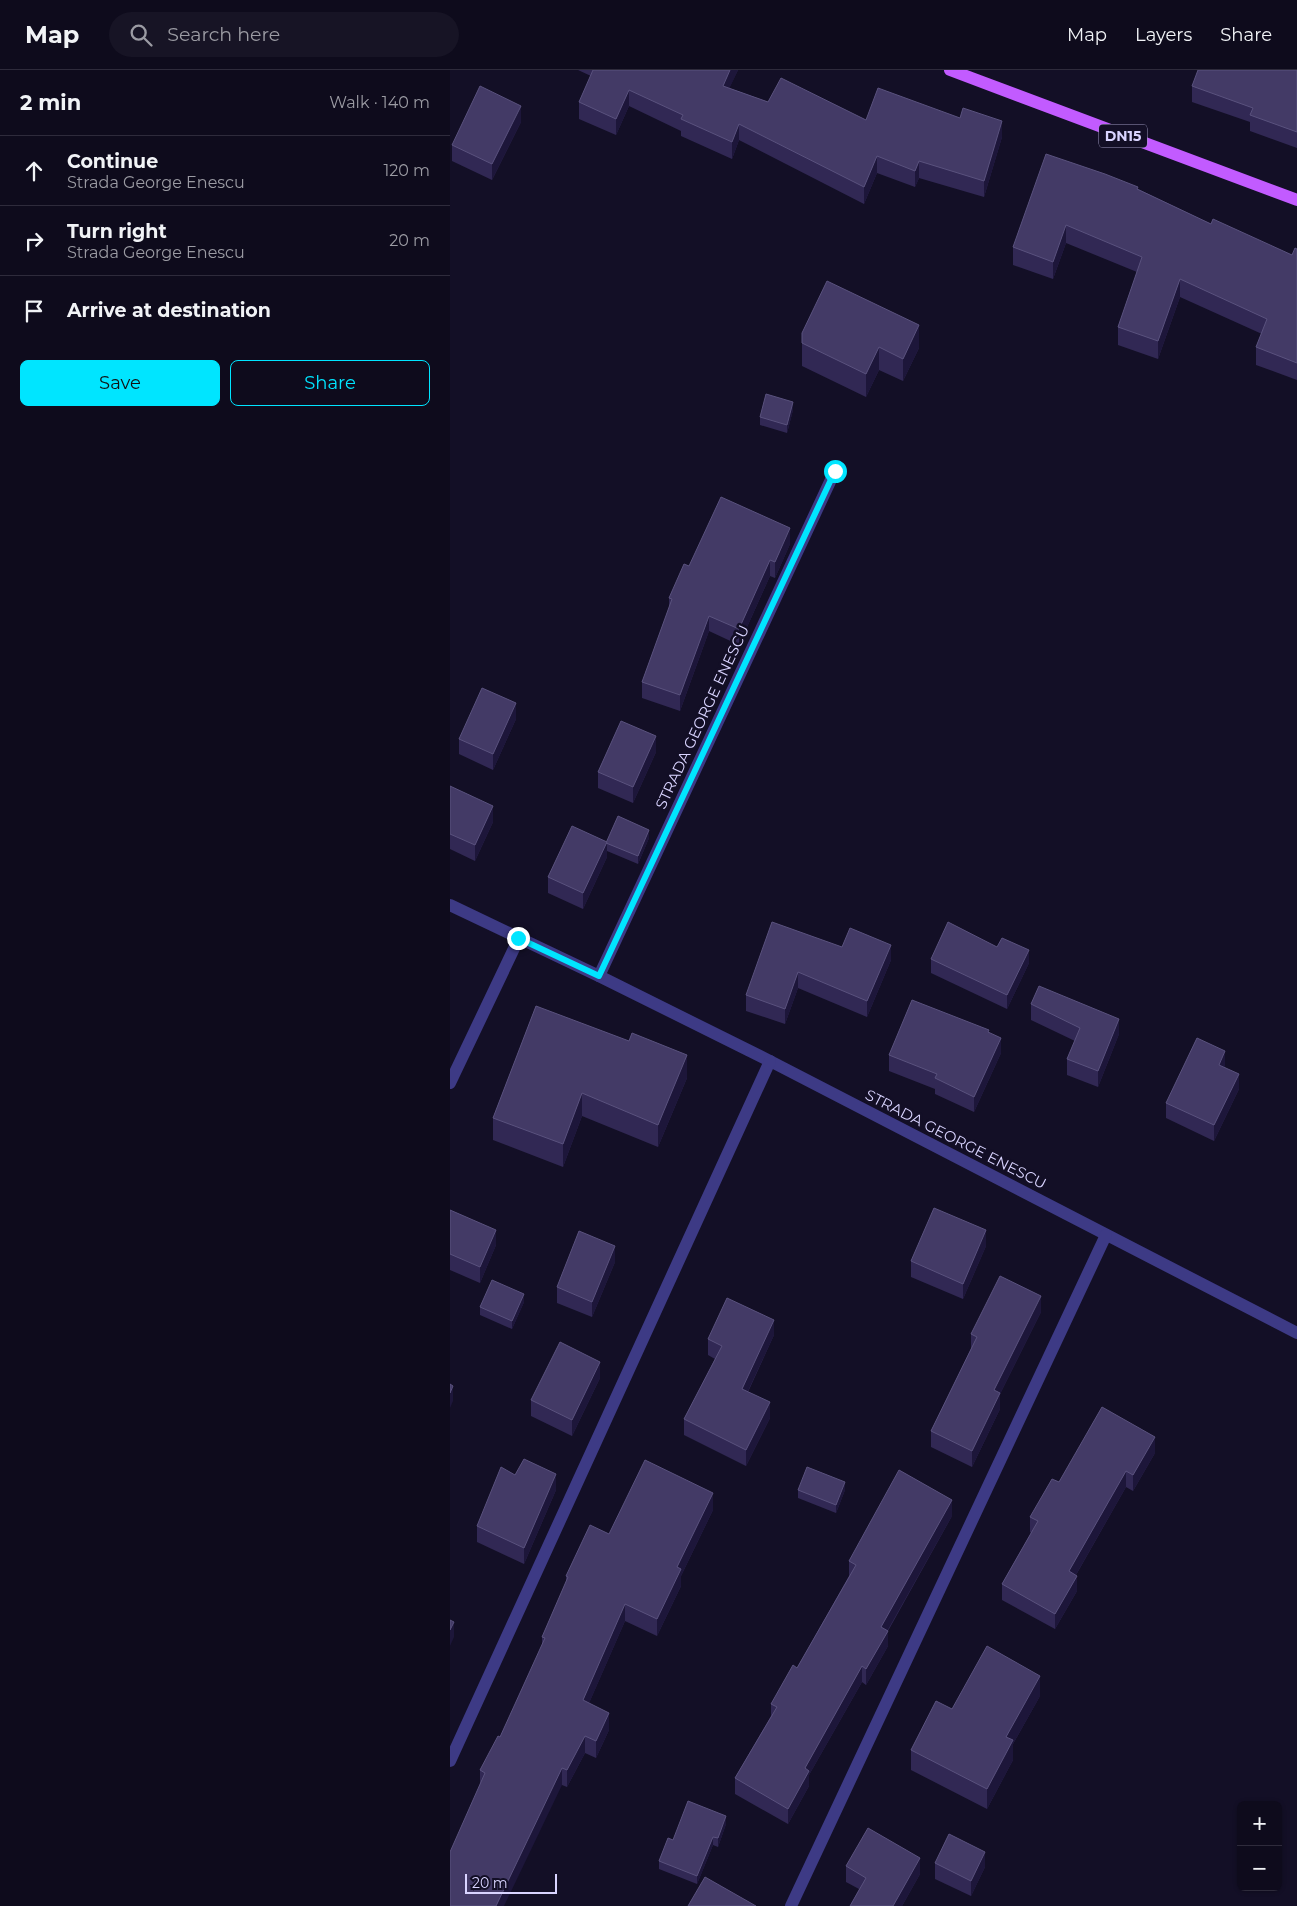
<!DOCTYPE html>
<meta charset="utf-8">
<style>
:root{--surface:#0e0b1c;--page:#171425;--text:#f1f3f6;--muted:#9b9ba3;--line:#2e2b3b;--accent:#00e5ff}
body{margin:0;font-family:Montserrat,sans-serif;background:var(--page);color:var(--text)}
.controls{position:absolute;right:15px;bottom:15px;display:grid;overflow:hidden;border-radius:8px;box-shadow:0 1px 4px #0004}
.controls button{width:45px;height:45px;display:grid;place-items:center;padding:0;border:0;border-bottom:1px solid var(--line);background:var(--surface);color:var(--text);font:25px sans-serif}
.scale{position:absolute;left:15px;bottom:12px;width:92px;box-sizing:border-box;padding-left:5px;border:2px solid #d9d4ff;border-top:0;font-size:14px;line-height:18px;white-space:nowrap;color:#d9d4ff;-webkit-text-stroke:4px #130f26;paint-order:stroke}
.stop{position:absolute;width:15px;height:15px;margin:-11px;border:4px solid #00e5ff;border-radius:50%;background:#fff}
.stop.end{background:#00e5ff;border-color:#fff;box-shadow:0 1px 5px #0008}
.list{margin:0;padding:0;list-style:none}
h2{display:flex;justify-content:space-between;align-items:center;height:65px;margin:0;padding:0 20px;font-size:21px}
h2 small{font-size:16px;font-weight:400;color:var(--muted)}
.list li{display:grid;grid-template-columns:32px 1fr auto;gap:15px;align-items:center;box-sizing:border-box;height:70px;padding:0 20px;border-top:1px solid var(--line)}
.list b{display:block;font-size:19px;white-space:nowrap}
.list p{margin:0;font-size:16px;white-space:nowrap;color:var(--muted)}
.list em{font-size:16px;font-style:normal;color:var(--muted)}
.actions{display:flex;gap:10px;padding:15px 20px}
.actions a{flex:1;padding:11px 0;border:1px solid var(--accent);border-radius:8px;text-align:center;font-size:18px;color:var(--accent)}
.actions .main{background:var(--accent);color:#111}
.icon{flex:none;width:28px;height:28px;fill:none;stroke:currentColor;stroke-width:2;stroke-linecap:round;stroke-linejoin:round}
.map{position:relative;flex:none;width:847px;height:1836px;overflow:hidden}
header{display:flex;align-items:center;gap:30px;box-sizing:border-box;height:70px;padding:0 25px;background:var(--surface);border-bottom:1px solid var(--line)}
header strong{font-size:24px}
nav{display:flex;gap:28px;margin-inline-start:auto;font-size:18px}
.search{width:350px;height:45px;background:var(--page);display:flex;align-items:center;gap:12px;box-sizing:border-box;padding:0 18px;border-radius:28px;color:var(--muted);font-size:19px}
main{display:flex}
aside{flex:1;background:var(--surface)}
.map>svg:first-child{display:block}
</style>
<header>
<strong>Map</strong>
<div class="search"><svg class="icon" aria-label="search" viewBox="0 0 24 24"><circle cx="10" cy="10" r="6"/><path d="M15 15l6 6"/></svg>Search here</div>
<nav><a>Map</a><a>Layers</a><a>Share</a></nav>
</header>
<main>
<aside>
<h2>2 min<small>Walk · 140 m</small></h2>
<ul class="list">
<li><svg class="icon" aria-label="ahead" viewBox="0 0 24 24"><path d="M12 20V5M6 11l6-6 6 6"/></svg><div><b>Continue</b><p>Strada George Enescu</p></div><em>120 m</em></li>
<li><svg class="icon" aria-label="right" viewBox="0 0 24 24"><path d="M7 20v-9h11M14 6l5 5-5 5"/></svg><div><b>Turn right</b><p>Strada George Enescu</p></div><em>20 m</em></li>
<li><svg class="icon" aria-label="arrive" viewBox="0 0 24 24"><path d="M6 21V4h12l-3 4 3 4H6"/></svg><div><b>Arrive at destination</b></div></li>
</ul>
<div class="actions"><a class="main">Save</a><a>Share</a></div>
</aside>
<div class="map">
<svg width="847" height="1836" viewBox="0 0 847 1836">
<rect width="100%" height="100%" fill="#130f26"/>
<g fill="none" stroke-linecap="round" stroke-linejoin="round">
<g stroke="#3d3a85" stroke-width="12">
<path d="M 0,835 L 149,906 L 320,991 L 847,1263"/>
<path d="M 149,906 L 385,401"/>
<path d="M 0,1013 L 69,868"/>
<path d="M 0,1691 L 320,991"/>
<path d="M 341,1836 L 656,1165"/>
</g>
<path stroke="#c25bff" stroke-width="12" d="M 500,0 L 847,130"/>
</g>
<g fill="#312854">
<path d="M 128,0 L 288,0 L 279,18 L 318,32 L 416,50 L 552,67 L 534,127 L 469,108 L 465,117 L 427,103 L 414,134 L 289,70 L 282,89 L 231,66 L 231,61 L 179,36 L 166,65 L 129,49 L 129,32 L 141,6 Z"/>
<path d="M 847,0 L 847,78 L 800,61 L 800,52 L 742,32 L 742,16 Z"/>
<path d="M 71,52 L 42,110 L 2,91 L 2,75 Z"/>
<path d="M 688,119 L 761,154 L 842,185 L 847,179 L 847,310 L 806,295 L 806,277 L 812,264 L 730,227 L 708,289 L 668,275 L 668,257 L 687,202 L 616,173 L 603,209 L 563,195 L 563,177 Z"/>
<path d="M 352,263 L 469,278 L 453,311 L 429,300 L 416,327 L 352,296 Z"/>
<path d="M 343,340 L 337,363 L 310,355 L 310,347 Z"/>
<path d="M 340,474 L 325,508 L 320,506 L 289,575 L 259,561 L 230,641 L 192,628 L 192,612 L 219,538 L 219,528 L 239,496 Z"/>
<path d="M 66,649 L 43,700 L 9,684 L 9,669 Z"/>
<path d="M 206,682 L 183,733 L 148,718 L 148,702 Z"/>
<path d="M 0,717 L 43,752 L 25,791 L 0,779 Z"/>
<path d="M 199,768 L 188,794 L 157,781 L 157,787 L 133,839 L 98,823 L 98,807 L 157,772 Z"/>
<path d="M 392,877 L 441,890 L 417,947 L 348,918 L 335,954 L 296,941 L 296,925 Z"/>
<path d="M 547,877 L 579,893 L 557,939 L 481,903 L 481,889 Z"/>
<path d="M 581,934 L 669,964 L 648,1017 L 617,1005 L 617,989 L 625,971 L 581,950 Z"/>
<path d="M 86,936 L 237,1008 L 208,1077 L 132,1046 L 113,1097 L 43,1070 L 43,1048 Z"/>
<path d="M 539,962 L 551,983 L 524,1042 L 485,1024 L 485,1019 L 439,1001 L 439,985 Z"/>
<path d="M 775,997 L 789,1019 L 764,1071 L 716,1048 L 716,1033 Z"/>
<path d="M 0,1140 L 46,1175 L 30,1213 L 0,1200 Z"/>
<path d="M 536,1176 L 513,1229 L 461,1207 L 461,1191 Z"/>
<path d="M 165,1192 L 142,1247 L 107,1233 L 107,1217 Z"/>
<path d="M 74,1232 L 62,1259 L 30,1245 L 30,1237 Z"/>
<path d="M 591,1242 L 550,1324 L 550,1339 L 522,1397 L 481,1377 L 481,1361 L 521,1279 L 521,1264 Z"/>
<path d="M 324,1265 L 298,1322 L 320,1348 L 296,1396 L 234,1365 L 234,1349 L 265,1289 L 258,1285 L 258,1269 Z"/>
<path d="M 150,1308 L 122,1366 L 81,1346 L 81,1330 Z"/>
<path d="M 705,1383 L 683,1421 L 676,1417 L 626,1505 L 627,1521 L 605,1559 L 552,1530 L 552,1514 L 581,1463 L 580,1462 L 580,1447 L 609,1412 Z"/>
<path d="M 65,1405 L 106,1420 L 74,1494 L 27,1472 L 27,1456 Z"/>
<path d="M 348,1420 L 395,1420 L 386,1443 L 348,1428 Z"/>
<path d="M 263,1440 L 231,1506 L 231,1516 L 207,1566 L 175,1551 L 139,1633 L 159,1660 L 146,1688 L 135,1683 L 117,1717 L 112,1715 L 30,1716 L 30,1700 L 50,1667 L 92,1576 L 92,1567 L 116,1513 L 116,1506 L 159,1464 Z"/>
<path d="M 502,1446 L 438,1561 L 438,1576 L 416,1615 L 412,1612 L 359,1705 L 359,1716 L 338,1754 L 285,1724 L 285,1708 L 321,1646 L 321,1634 L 347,1598 L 399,1506 L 399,1491 Z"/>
<path d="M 590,1626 L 563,1674 L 563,1690 L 537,1739 L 461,1700 L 461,1680 Z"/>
<path d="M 276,1754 L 268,1777 L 263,1775 L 247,1814 L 209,1799 L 209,1791 L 223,1770 Z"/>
<path d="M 485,1793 L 535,1797 L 521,1826 L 485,1809 Z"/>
<path d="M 396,1796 L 470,1804 L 452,1836 L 400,1836 L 409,1819 L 396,1812 Z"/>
</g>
<g fill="#1d163a">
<path d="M 280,0 L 288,0 L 273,32 L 273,16 Z"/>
<path d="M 179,20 L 179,36 L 166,65 L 166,49 Z"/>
<path d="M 71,36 L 71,52 L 42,110 L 42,94 Z"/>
<path d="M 552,51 L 552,67 L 534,127 L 534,111 Z"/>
<path d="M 289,54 L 289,70 L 282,89 L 282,72 Z"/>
<path d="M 427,86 L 427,103 L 414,134 L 414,117 Z"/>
<path d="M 469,91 L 469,108 L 465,117 L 465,101 Z"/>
<path d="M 616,155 L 616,173 L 603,209 L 603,192 Z"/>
<path d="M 730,209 L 730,227 L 708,289 L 708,271 Z"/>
<path d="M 469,255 L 469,278 L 453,311 L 453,289 Z"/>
<path d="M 429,277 L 429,300 L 416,327 L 416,304 Z"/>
<path d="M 343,332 L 343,340 L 337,363 L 337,355 Z"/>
<path d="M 340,458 L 340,474 L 325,508 L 325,492 Z"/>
<path d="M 320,490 L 320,506 L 289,575 L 289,559 Z"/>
<path d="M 259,546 L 259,561 L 230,641 L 230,625 Z"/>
<path d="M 66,633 L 66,649 L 43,700 L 43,684 Z"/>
<path d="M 206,666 L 206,682 L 183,733 L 183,717 Z"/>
<path d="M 43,736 L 43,752 L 25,791 L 25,775 Z"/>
<path d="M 199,760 L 199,768 L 188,794 L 188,786 Z"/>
<path d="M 157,772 L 157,787 L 133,839 L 133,823 Z"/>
<path d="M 441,875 L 441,890 L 417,947 L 417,931 Z"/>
<path d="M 579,880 L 579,893 L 557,939 L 557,925 Z"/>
<path d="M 348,902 L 348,918 L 335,954 L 335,939 Z"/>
<path d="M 669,949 L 669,964 L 648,1017 L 648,1001 Z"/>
<path d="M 551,968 L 551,983 L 524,1042 L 524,1027 Z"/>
<path d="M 775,981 L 775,997 L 769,1010 L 769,995 Z"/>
<path d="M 237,985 L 237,1008 L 208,1077 L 208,1055 Z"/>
<path d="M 789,1004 L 789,1019 L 764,1071 L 764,1055 Z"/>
<path d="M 132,1023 L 132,1046 L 113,1097 L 113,1074 Z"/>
<path d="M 46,1160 L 46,1175 L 30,1213 L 30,1197 Z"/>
<path d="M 536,1160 L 536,1176 L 513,1229 L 513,1214 Z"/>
<path d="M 165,1176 L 165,1192 L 142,1247 L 142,1232 Z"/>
<path d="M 74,1224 L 74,1232 L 62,1259 L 62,1251 Z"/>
<path d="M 591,1226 L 591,1242 L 550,1324 L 550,1339 L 522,1397 L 522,1381 L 544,1320 Z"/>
<path d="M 324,1250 L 324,1265 L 292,1334 L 292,1319 Z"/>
<path d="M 150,1292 L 150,1308 L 122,1366 L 122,1350 Z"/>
<path d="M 3,1316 L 3,1331 L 0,1338 L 0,1323 Z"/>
<path d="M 320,1332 L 320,1348 L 296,1396 L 296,1380 Z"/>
<path d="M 705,1367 L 705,1383 L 683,1421 L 683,1405 Z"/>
<path d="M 676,1401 L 676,1417 L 619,1517 L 619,1501 Z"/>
<path d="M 106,1404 L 106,1420 L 74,1494 L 74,1478 Z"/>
<path d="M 395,1412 L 395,1420 L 386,1443 L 386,1435 Z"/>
<path d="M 263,1423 L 263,1440 L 231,1506 L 231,1516 L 207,1566 L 207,1549 L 227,1497 Z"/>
<path d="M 502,1430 L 502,1446 L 431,1572 L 431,1557 Z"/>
<path d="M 627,1506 L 627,1521 L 605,1559 L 605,1544 Z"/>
<path d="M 175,1534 L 175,1551 L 133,1647 L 133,1630 Z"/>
<path d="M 4,1552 L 4,1567 L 0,1576 L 0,1560 Z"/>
<path d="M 438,1561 L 438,1576 L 416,1615 L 416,1599 Z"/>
<path d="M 412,1596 L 412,1612 L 359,1705 L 359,1716 L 338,1754 L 338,1739 L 355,1698 Z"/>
<path d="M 590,1606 L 590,1626 L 563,1674 L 563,1690 L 537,1739 L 537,1719 L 556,1667 Z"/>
<path d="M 159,1643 L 159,1660 L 146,1688 L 146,1671 Z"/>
<path d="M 135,1666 L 135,1683 L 117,1717 L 117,1700 Z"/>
<path d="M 112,1698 L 112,1715 L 54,1836 L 46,1836 Z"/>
<path d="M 276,1746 L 276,1754 L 268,1777 L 268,1768 Z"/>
<path d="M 263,1767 L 263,1775 L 247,1814 L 247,1806 Z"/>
<path d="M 535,1782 L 535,1797 L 521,1826 L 521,1811 Z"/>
<path d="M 470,1788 L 470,1804 L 452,1836 L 443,1836 Z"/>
</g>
<g fill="#433a66" stroke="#5a527e">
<path d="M 143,0 L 280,0 L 273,16 L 318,32 L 331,8 L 416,50 L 428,18 L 510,48 L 513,38 L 552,51 L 534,111 L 469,91 L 465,101 L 427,86 L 414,117 L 289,54 L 282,72 L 231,49 L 233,45 L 179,20 L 166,49 L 129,32 Z"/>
<path d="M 748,0 L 847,0 L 847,62 L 800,45 L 803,38 L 742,16 Z"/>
<path d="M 30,16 L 71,36 L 42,94 L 2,75 Z"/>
<path d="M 596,84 L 655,104 L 688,117 L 687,119 L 761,154 L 763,149 L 842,185 L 845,178 L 847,179 L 847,293 L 806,277 L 817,249 L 730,209 L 708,271 L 668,257 L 692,187 L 616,155 L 603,192 L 563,177 Z"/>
<path d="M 377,211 L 469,255 L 453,289 L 429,277 L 416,304 L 352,273 L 352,263 Z"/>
<path d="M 316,324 L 343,332 L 337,355 L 310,347 Z"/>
<path d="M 271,427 L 340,458 L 325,492 L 320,490 L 289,559 L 259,546 L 230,625 L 192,612 L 222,529 L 219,528 L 234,494 L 239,496 Z"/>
<path d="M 32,618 L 66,633 L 43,684 L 9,669 Z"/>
<path d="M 171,651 L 206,666 L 183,717 L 148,702 Z"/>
<path d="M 0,716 L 43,736 L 25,775 L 0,764 Z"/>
<path d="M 168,746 L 199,760 L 188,786 L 156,773 Z"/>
<path d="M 122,756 L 157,772 L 133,823 L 98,807 Z"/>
<path d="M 322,852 L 392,877 L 400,858 L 441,875 L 417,931 L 348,902 L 335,939 L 296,925 Z"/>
<path d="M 498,852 L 547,877 L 552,868 L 579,880 L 557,925 L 481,889 Z"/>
<path d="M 589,916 L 669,949 L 648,1001 L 617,989 L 630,958 L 581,934 Z"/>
<path d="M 462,930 L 539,960 L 538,962 L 551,968 L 524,1027 L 485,1008 L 487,1004 L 439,985 Z"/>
<path d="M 86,936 L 179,971 L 182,963 L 237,985 L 208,1055 L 132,1023 L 113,1074 L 43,1048 Z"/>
<path d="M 747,968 L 775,981 L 769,995 L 789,1004 L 764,1055 L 716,1033 Z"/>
<path d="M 484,1138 L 536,1160 L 513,1214 L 461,1191 Z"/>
<path d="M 0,1140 L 46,1160 L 30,1197 L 0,1184 Z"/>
<path d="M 129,1161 L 165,1176 L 142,1232 L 107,1217 Z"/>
<path d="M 550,1206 L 591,1226 L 544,1320 L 550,1323 L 522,1381 L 481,1361 L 527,1267 L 521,1264 Z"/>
<path d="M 42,1210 L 74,1224 L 62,1251 L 30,1237 Z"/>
<path d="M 277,1228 L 324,1250 L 292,1319 L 320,1332 L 296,1380 L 234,1349 L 272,1276 L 258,1269 Z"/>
<path d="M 110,1272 L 150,1292 L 122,1350 L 81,1330 Z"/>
<path d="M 0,1314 L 3,1316 L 0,1323 Z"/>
<path d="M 652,1337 L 705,1367 L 683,1405 L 676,1401 L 619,1501 L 627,1506 L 605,1544 L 552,1514 L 588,1451 L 580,1447 L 602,1409 L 609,1412 Z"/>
<path d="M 74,1389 L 106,1404 L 74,1478 L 27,1456 L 51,1397 L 65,1405 Z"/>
<path d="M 195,1390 L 263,1423 L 227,1497 L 231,1499 L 207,1549 L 175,1534 L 133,1630 L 159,1643 L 146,1671 L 135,1666 L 117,1700 L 112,1698 L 46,1836 L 0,1836 L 0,1782 L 35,1703 L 30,1700 L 48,1666 L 50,1667 L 95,1568 L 92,1567 L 118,1507 L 116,1506 L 140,1455 L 159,1464 Z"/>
<path d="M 357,1397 L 395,1412 L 386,1435 L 348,1420 Z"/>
<path d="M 449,1400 L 502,1430 L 431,1557 L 438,1561 L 416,1599 L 412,1596 L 355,1698 L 359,1701 L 338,1739 L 285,1708 L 327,1637 L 321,1634 L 343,1595 L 347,1598 L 406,1495 L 399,1491 Z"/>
<path d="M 0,1550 L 4,1552 L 0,1560 Z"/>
<path d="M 537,1576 L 590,1606 L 556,1667 L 563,1670 L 537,1719 L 461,1680 L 486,1631 L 502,1639 Z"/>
<path d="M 238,1731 L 276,1746 L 268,1768 L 263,1767 L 247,1806 L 209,1791 L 218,1768 L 223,1770 Z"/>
<path d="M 418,1758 L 470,1788 L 443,1836 L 400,1836 L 416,1808 L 396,1796 Z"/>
<path d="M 499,1764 L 535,1782 L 521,1811 L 485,1793 Z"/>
<path d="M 255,1807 L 306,1836 L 238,1836 Z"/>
</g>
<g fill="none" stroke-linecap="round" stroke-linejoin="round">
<path stroke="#00e5ff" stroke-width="6" d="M 68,868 L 149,906 L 385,401"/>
</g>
<g text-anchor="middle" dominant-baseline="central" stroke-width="5" stroke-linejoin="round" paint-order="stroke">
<rect fill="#130f26" stroke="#9e99be" stroke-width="1" x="649" y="54.5" width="48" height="23" rx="4"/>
<g font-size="14" font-weight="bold" fill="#d9d4ff">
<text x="673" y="66">DN15</text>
</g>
<g font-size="15" fill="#d9d4ff" stroke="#130f26">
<text transform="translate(252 647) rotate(-65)">STRADA GEORGE ENESCU</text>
<text transform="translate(506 1069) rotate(27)">STRADA GEORGE ENESCU</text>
</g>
</g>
</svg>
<div class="controls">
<button>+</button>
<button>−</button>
</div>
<div class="scale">20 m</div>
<div class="stop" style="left:385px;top:401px"></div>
<div class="stop end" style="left:68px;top:868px"></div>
</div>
</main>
